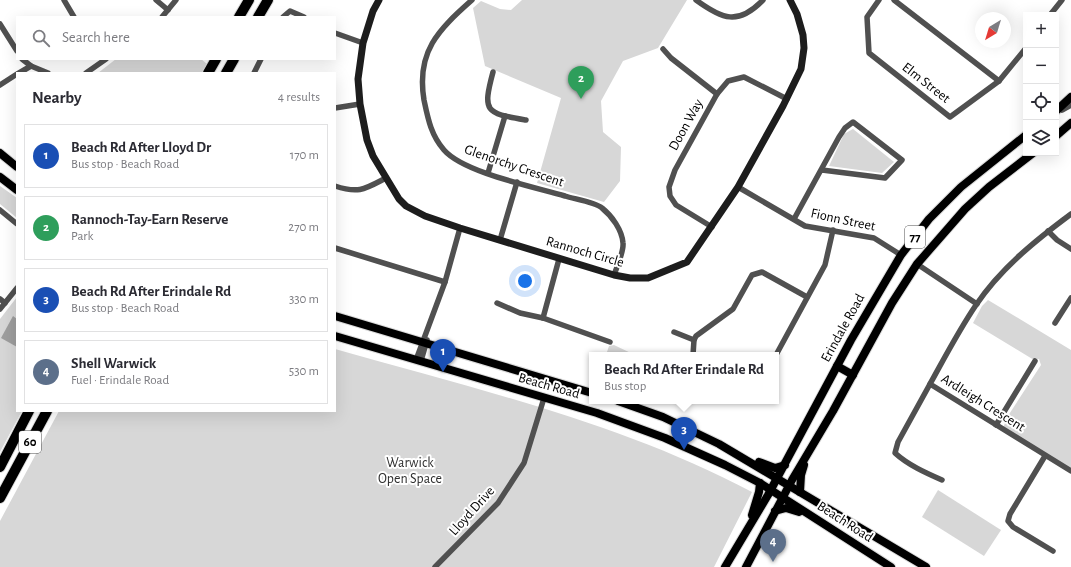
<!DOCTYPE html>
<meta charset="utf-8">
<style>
:root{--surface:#fff;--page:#f2f2f3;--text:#2b2b33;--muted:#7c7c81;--line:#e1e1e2;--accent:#ea580c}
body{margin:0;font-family:"Alegreya Sans",sans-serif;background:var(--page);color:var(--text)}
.controls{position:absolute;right:12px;top:12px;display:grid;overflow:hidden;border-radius:0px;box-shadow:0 4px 16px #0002}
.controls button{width:36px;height:36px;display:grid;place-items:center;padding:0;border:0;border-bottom:1px solid var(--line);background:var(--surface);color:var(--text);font:20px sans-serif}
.compass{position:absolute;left:975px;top:12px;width:36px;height:36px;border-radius:50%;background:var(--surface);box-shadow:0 4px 16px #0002;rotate:218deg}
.you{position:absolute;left:525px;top:281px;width:14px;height:14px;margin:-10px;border:3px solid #fff;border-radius:50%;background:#1a73e8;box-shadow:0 0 0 6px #1a73e833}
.badge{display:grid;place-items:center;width:26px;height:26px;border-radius:50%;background:var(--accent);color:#fff;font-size:13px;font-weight:700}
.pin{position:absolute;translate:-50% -33px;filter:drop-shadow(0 1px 2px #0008)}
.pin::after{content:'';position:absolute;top:21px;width:14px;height:12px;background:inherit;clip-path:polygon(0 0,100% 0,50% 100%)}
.popup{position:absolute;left:589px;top:352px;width:190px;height:52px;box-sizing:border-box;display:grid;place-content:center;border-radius:0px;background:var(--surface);filter:drop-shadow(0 1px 3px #0005);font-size:13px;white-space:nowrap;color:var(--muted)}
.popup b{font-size:15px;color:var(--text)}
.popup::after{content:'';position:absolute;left:50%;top:100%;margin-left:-8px;border:8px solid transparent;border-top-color:var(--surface)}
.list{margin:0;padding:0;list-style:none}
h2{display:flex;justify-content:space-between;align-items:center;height:52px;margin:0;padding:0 16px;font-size:17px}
h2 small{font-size:13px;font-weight:400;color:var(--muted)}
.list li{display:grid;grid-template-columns:26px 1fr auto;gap:12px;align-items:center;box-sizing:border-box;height:64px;margin:0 8px 8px;padding:0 8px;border:1px solid var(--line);border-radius:0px}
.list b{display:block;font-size:15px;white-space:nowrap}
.list p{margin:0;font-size:13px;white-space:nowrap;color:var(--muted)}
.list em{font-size:13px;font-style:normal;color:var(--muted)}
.icon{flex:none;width:22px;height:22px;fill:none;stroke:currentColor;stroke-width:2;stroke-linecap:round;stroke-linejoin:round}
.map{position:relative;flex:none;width:1071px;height:567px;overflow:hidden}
.search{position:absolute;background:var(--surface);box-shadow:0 4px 16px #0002;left:16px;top:16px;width:320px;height:44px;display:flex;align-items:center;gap:10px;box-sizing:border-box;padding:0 14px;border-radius:0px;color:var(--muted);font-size:15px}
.panel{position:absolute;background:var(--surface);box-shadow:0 4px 16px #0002;left:16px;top:72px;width:320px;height:340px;border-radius:0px}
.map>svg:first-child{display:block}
</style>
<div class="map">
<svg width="1071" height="567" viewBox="0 0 1071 567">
<rect width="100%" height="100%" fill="#fff"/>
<g fill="#d7d7d7">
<path d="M 522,0 L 687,0 L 658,48 L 623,61 L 601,101 L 603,132 L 621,147 L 620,181 L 604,202 L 537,183 L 561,98 L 485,66 L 473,8 L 481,1 L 500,9 L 511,10 Z"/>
<path d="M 116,59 L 201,59 L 207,64 L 202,73 L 98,73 Z"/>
<path d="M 853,129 L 894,162 L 882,173 L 829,166 L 844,134 Z"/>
<path d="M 0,186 L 17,198 L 17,218 L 0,204 Z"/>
<path d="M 17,297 L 17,411 L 22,411 L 0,452 L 0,319 Z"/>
<path d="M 988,300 L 1071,350 L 1071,470 L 1003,429 L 1006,419 L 1041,365 L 1039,359 L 1034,360 L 973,323 L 982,306 Z"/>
<path d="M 614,345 L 635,355 L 606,355 L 609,346 Z"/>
<path d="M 335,349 C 476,389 622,423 752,492 L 714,567 L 0,567 L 0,521 L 59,411 L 335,411 Z"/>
<path d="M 938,490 L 1001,530 L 984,556 L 922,517 Z"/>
</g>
<path fill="#9e9e9e" d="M 13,316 L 17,319 L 17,347 L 1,338 Z"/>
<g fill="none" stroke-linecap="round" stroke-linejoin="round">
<g stroke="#dbdbdb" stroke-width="10">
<g id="primary">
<path d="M 1056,111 L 1071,97"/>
<path d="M 1056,136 L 1071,123"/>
<path d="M 0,153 L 17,167"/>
<path d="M 0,177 L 17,190"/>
<path d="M 335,316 L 592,393"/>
<path d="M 335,336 L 597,413 L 665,438 L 725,465 L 760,483 L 891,567"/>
<path d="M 837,366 L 853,375"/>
<path d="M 618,401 L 663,417 L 719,444 L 926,567"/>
<path d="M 759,462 L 775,468 L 785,465"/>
<path d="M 800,492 L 801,475 L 804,465"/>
<path d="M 775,511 L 786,508 L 799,512"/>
<path d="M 752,515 L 759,492 L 760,483"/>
<path d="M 725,567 L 768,495 L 851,340 L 901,255 L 929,219 L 961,187 L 1026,135"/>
<path d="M 746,567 L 792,480 L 833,411 L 892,303 L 917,264 L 965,209 L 989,187 L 1033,153"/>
</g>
</g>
<g stroke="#dbdbdb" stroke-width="12">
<g id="highway">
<path d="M 239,17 L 249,0"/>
<path d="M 258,17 L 268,0"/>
<path d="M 208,73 L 216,59"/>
<path d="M 226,73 L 234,59"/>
<path d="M 0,467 L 29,411"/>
<path d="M 0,498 L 47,411"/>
</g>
</g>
<g stroke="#505050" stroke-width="5.5">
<path d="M 64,0 L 74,17"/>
<path d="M 156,0 L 168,10"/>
<path d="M 472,0 C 438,30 416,52 424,100 C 428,119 431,135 444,150 C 464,173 535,187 565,196 C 574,199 595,202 602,208 C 612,216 622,230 623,243 C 624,252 617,266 614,275"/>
<path d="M 696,0 C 722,19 738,26 763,0"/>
<path d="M 879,0 L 867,17 L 869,53 L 950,117 L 999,81 L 1026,48"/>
<path d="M 894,0 L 999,81"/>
<path d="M 1050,15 L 1062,0"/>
<path d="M 162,17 L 176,0"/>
<path d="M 283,17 L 290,11 L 304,17"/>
<path d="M 0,24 L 17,51"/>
<path d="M 335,33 L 363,43"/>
<path d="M 663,49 L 671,58 L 717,94"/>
<path d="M 22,59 L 31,66 L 48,73"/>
<path d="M 493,72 C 482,113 486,113 526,120"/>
<path d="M 19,73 L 31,66"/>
<path d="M 86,73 L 106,59"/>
<path d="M 254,73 L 261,59"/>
<path d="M 0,85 L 17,74"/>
<path d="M 335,108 L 360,104"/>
<path d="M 1062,110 L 1071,105"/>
<path d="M 488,173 L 505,116"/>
<path d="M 335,186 C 359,194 365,189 386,178"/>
<path d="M 738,187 L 805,226 L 874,238 L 901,255"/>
<path d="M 0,210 L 17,224"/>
<path d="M 1071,214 C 1036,240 1001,268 976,305 C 959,330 945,357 930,384 L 1071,471"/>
<path d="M 794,219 L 839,137 L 845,128 L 853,122 L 902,160 L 885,178 L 822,170"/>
<path d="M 712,227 L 676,205 L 670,196 L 669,187 L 675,170 L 717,94 L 728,81 L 744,77 L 787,99"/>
<path d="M 1048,231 L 1057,240 L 1071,249"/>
<path d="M 500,240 L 517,182"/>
<path d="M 335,248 L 445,282"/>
<path d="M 917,264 L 977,304"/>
<path d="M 0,299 L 5,303"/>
<path d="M 497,303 L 520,313 L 543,318 L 610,342"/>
<path d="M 0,309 L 17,288"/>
<path d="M 543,318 L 559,259"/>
<path d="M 1055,323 L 1071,298"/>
<path d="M 674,332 L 694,340"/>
<path d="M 693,355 L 694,340 L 696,336 L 733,309 L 752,275 L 762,272 L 807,297"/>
<path d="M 776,355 L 825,265 L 833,230"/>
<path d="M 416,360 L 445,282 L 460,228"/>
<path d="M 421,361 L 427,340"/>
<path d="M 930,384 L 898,442 L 895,453 C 908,465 926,473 942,480"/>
<path d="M 996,425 L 1035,361"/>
<path d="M 1045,456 L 1010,514 L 1008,521 L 1013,527 L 1053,551"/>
<path d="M 435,567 L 498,503 L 524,463 L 544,398"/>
</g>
<path stroke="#1d1d1d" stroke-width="7" d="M 379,0 L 373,11 L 363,43 L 358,79 L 360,104 L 367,140 L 373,156 L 399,199 L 406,206 L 425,216 L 460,228 L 614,275 L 630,278 L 648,278 L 687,262 L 738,187 L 783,106 L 801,69 L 804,48 L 803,35 L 797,14 L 790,0"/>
<use href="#primary" stroke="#000" stroke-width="8"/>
<use href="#highway" stroke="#000" stroke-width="10"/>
</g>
<g text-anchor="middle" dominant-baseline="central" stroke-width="4" stroke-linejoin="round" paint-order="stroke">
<g fill="#fff" stroke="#4c4c4c" stroke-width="1">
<rect x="905" y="226" width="20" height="22" rx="3"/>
<rect x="19" y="431" width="22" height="22" rx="3"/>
</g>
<g font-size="13" font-weight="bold" fill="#000">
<text x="915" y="237">77</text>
<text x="30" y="442">60</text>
</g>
<g font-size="14" fill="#000" stroke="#fff">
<text transform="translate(926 83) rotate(38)">Elm Street</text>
<text transform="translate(686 125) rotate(-61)">Doon Way</text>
<text transform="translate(514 166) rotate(19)">Glenorchy Crescent</text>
<text transform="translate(843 220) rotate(12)">Fionn Street</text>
<text transform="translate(585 252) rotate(16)">Rannoch Circle</text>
<text transform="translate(843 328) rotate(-61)">Erindale Road</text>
<text transform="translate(549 386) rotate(16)">Beach Road</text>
<text transform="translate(983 403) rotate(32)">Ardleigh Crescent</text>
<text transform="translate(472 511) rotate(-48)">Lloyd Drive</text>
<text transform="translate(845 522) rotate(33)">Beach Road</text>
</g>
<g font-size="14" fill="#2e2e2e" stroke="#fff">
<text x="410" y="463">Warwick<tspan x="410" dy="16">Open Space</tspan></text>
</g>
</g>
</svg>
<div class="controls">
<button>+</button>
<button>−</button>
<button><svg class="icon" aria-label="locate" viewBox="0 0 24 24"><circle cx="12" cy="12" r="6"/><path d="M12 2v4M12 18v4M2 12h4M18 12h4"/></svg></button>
<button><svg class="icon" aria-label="layers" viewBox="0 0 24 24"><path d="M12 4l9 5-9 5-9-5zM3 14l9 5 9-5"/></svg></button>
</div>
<svg class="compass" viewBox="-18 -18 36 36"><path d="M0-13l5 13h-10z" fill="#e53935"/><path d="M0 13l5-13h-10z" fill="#7c7c81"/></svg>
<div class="you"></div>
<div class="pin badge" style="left:443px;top:372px;background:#1a4fb4">1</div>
<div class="pin badge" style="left:581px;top:99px;background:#2e9e5b">2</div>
<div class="pin badge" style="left:684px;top:450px;background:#1a4fb4">3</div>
<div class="popup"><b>Beach Rd After Erindale Rd</b>Bus stop</div>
<div class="pin badge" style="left:773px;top:562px;background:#5c6f8a">4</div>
<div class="search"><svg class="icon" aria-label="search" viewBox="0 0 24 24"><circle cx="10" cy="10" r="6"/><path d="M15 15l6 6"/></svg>Search here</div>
<section class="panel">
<h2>Nearby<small>4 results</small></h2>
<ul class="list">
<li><span class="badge" style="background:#1a4fb4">1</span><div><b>Beach Rd After Lloyd Dr</b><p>Bus stop · Beach Road</p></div><em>170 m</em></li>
<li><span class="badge" style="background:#2e9e5b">2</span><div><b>Rannoch-Tay-Earn Reserve</b><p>Park</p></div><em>270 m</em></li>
<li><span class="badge" style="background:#1a4fb4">3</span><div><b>Beach Rd After Erindale Rd</b><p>Bus stop · Beach Road</p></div><em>330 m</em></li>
<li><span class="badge" style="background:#5c6f8a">4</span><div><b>Shell Warwick</b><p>Fuel · Erindale Road</p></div><em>530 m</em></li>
</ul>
</section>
</div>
